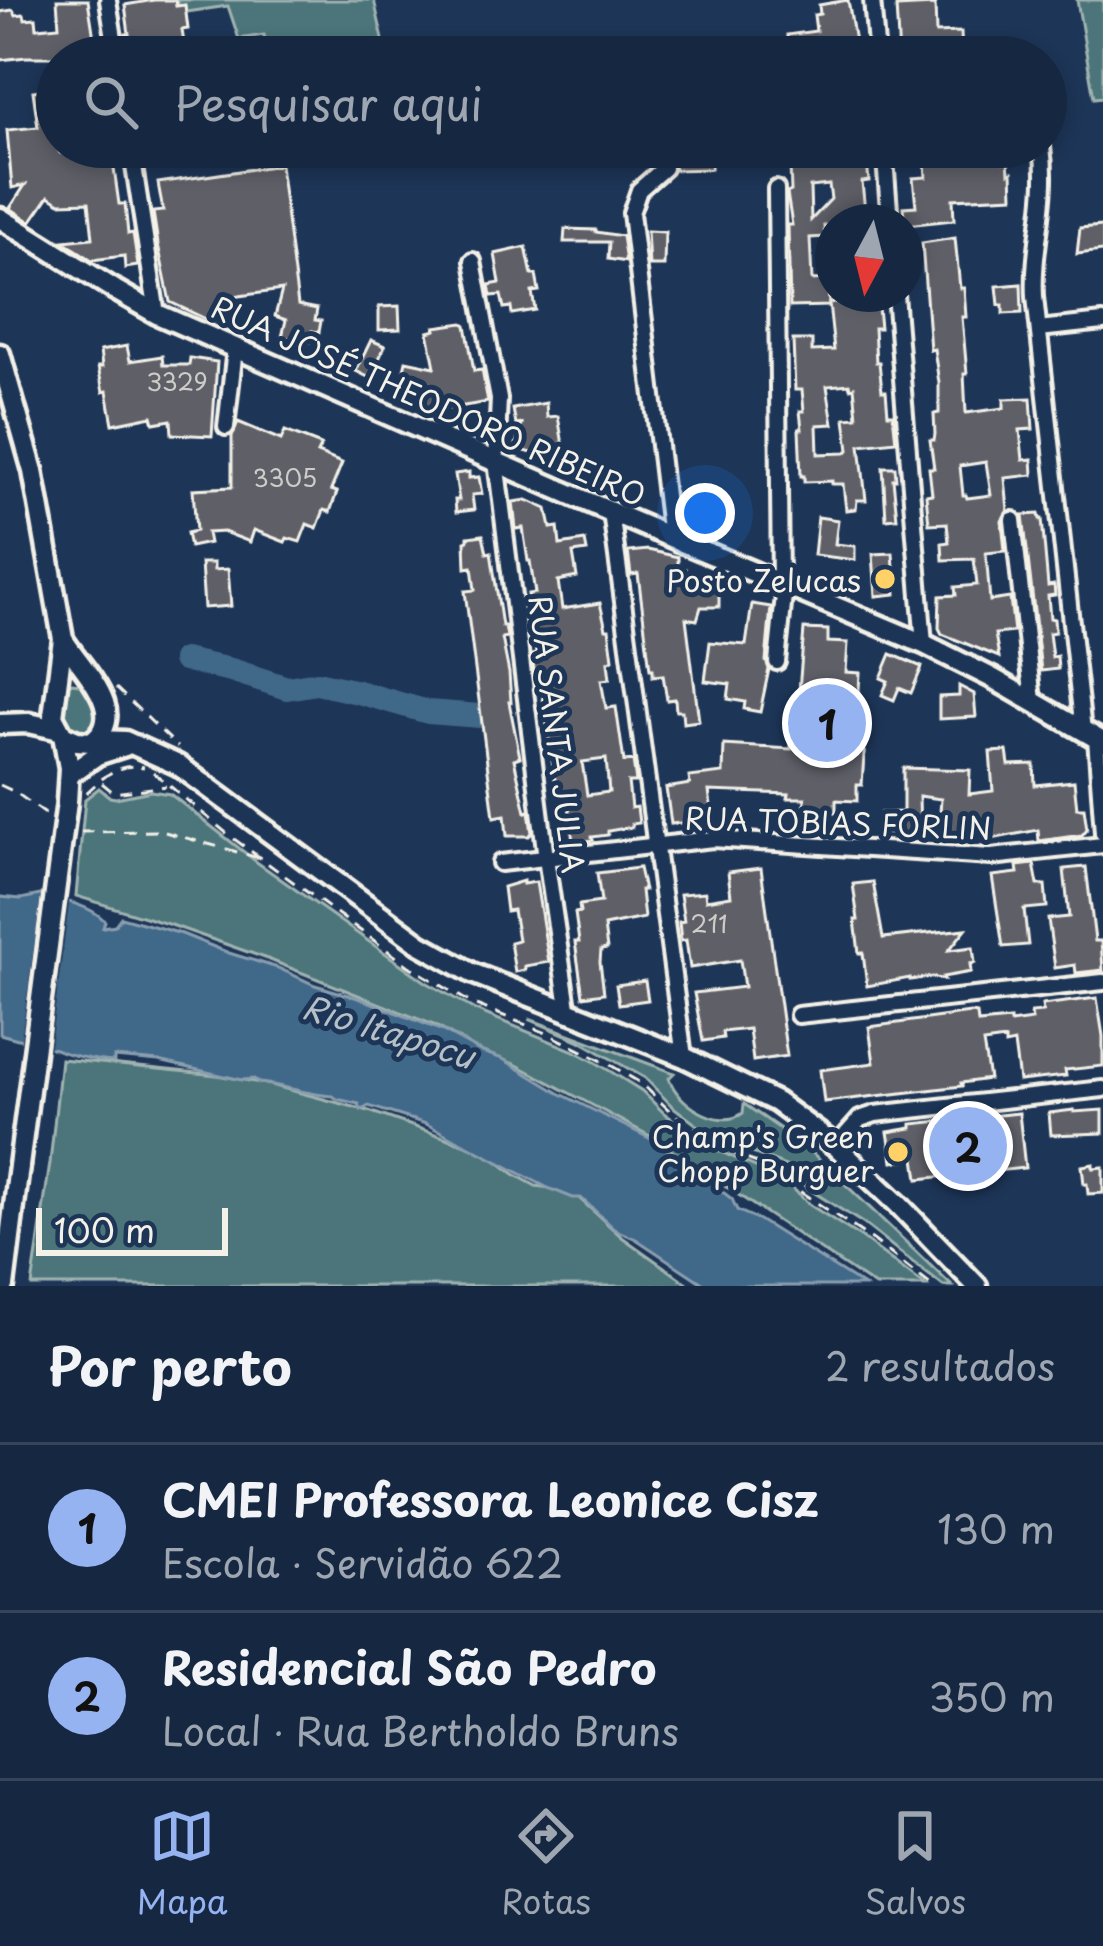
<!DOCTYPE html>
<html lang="pt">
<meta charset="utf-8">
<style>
:root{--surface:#162841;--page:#23344c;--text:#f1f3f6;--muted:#9ea6b1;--line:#35445a;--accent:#95b2f1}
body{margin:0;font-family:"Playpen Sans",sans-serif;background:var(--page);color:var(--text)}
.compass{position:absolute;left:815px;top:204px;width:108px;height:108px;border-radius:50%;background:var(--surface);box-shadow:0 6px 18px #0003;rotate:187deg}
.scale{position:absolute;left:36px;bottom:30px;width:192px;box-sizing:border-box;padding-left:12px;border:6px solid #f4f1e8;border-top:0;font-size:33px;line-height:42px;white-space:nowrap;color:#f4f1e8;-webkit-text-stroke:9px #1d3557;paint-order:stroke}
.you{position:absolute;left:705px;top:513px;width:42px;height:42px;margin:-30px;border:9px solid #fff;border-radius:50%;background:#1a73e8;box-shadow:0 0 0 18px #1a73e833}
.badge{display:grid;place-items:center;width:78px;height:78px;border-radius:50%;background:var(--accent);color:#111;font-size:39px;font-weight:700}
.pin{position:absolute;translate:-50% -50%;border:6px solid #fff;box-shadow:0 3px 12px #0006}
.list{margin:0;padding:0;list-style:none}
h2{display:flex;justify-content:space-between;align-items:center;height:156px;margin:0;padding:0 48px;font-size:51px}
h2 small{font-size:39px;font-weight:400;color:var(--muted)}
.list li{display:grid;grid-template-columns:78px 1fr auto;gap:36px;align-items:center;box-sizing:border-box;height:168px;padding:0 48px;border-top:3px solid var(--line)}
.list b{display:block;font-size:45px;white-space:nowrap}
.list p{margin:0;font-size:39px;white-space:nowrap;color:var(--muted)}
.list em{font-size:39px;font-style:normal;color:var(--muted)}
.icon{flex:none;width:66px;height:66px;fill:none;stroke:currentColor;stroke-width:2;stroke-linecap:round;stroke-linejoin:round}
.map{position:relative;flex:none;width:1103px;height:1286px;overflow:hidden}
.search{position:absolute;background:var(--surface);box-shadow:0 6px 18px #0003;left:36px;right:36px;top:36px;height:132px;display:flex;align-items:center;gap:30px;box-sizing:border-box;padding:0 42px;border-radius:66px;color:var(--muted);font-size:45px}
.sheet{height:492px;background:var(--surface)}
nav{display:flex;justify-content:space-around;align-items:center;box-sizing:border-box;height:168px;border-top:3px solid var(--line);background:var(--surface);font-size:33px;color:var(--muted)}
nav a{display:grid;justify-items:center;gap:6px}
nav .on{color:var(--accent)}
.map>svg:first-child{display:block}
</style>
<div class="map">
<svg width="1103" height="1286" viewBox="0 0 1103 1286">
<rect width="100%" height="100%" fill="#1d3557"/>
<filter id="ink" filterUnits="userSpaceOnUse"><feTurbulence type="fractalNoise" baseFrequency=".00833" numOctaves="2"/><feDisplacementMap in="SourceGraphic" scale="24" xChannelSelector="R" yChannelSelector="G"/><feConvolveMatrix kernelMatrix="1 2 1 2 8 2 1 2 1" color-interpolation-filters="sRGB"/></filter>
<g filter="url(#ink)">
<g fill="#4c757a" stroke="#a0b3b1" stroke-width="3">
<path d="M 177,0 L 374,0 L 387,57 L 272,57 L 264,35 L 239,39 L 228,6 L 180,13 Z"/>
<path d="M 1077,0 L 1103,0 L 1103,97 L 1094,98 Z"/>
<path d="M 72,683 C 91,684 95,693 103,708 L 95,735 L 63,730 C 60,711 53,694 72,683 Z"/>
<path d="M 99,788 L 110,797 L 116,798 L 151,791 L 170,794 L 258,863 L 426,982 L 475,1010 L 572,1050 L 597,1063 L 642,1091 L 664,1113 L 714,1149 L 783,1179 L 810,1205 L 862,1238 L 926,1286 L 875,1286 L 650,1136 L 517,1065 L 480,1051 L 434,1025 L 265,958 L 174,926 L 76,896 L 85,799 Z"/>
<path d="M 529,1019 L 674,1073 L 669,1078 C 677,1104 720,1131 743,1113 L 744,1104 L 805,1146 L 952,1286 L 943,1286 L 864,1224 L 807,1188 L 788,1167 L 714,1138 L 672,1106 L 645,1078 L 578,1040 Z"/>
<path d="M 61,1059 L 217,1075 L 271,1085 L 369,1111 L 484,1151 L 514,1174 L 536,1186 L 571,1191 L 622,1237 L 691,1286 L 32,1286 L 50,1163 Z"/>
</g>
<path fill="#416789" stroke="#899eaf" stroke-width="3" d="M 40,895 C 62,900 90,905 105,921 L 103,927 L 115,925 L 121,917 L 182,934 L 229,953 L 278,968 L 315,985 L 365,1000 L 443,1031 L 482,1052 L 503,1059 L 559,1093 L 657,1142 L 732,1199 L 737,1210 L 759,1220 L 864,1286 L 707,1286 L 636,1239 L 616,1230 L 581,1198 L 573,1198 L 548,1188 L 426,1124 L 369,1106 L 361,1110 L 359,1104 L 337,1099 L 333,1096 C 308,1095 283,1085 259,1083 L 254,1079 L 242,1080 L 159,1061 L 114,1057 L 114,1062 C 100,1061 70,1056 58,1050 L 0,1034 L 0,897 L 21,899 Z"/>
<path fill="#1d3557" d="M 42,889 L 70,896 L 49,1053 L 20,1046 Z"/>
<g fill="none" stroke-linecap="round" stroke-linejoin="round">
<path stroke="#416789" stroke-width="24" d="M 184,660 L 231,670 L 287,688 L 317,683 L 358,692 L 428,712 L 480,716"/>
</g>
<g fill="#5e5e68" stroke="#f4f1e8" stroke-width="3" fill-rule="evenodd">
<path d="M 57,0 L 88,0 L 97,57 L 26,57 L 0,60 L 0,12 L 13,10 L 16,15 L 24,14 L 25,19 L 36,18 L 37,28 L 59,26 Z"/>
<path d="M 154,0 L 175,0 L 176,6 L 185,5 L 188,29 L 182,30 L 186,57 L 128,57 L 125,34 L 129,34 L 125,5 Z"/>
<path d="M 848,0 L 856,48 L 807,54 L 807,57 L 792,57 L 792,54 L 769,55 L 769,44 L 788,43 L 787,35 L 816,31 L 814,15 L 820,14 L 819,5 Z"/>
<path d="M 935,5 L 936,33 L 961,32 L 962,57 L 899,57 L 896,7 Z"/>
<path d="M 57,88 L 57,147 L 60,153 L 68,153 L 111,148 L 119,204 L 125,204 L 128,234 L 133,233 L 138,266 L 125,268 L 124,256 L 92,260 L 63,241 L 93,238 L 89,202 L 60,203 L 49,196 L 31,222 L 10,208 L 25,185 L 12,188 L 7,130 L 38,127 L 33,91 Z"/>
<path d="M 700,147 L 711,147 L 711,169 L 675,170 L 671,152 L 701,152 Z"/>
<path d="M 816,147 L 848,147 L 848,156 L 866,154 L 869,181 L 862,182 L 865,211 L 870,211 L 871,222 L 833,222 L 833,225 L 824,226 L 825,237 L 810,238 L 812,280 L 828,279 L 829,306 L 790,307 L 788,225 L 792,225 L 787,193 L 791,191 L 790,165 L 817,164 ZM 829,185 L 831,199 L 811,220 L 810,187 Z"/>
<path d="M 941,147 L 1002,147 L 1004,162 L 1008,161 L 1009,173 L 1012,172 L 1013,196 L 953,199 L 954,220 L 905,225 L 903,207 L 916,206 L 913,178 L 926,177 L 924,148 Z"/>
<path d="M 280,165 L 298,305 L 317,309 L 315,320 L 321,321 L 319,332 L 312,331 L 309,342 L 282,337 L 286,320 L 275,316 L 282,290 L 232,297 L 236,323 L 226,324 L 209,317 L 208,320 L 170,302 L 158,244 L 153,212 L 163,211 L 158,183 Z"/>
<path d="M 1103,226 L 1103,251 L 1077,254 L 1080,228 Z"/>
<path d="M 565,229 L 596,230 L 596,232 L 622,236 L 626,262 L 608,259 L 609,242 L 564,242 Z"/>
<path d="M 647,231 L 665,232 L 664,266 L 649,266 Z"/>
<path d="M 955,238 L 960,288 L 964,288 L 966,317 L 962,317 L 967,374 L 964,374 L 966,413 L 1004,408 L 1004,399 L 1031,398 L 1033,429 L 1020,430 L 1023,460 L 1032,459 L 1033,475 L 1005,478 L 1008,510 L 1002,521 L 1005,551 L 986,553 L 990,601 L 1010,598 L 1014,632 L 995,634 L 999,657 L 942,634 L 939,628 L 940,596 L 956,595 L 955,587 L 977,585 L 974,559 L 943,560 L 942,543 L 949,542 L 947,523 L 929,524 L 926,495 L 932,494 L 929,468 L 934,468 L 930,440 L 934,440 L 935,434 L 934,414 L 939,413 L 939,383 L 934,349 L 930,350 L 922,243 ZM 986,462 L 991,495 L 967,498 L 966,495 L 963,495 L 960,466 Z"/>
<path d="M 526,247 L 532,275 L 536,275 L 539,291 L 532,292 L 535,310 L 512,314 L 511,307 L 504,308 L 501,295 L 491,296 L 489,285 L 500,283 L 495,254 Z"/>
<path d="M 1021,284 L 1022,313 L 1003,314 L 1003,305 L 999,305 L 997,286 Z"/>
<path d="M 877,297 L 880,328 L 874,328 L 876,362 L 879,362 L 882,391 L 886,391 L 888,414 L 893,414 L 896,441 L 860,445 L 866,500 L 857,500 L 856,509 L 846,510 L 843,484 L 832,484 L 832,481 L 804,482 L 804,476 L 801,476 L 799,429 L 802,429 L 800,411 L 804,411 L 802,390 L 795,390 L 793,340 L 812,340 L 812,351 L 834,350 L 829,303 ZM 849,384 L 850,388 L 854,387 L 857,417 L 845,418 L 849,450 L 845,453 L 818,454 L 817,425 L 833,424 L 827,386 Z"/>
<path d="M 399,306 L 400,329 L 379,330 L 379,307 Z"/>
<path d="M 463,323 L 466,325 L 474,371 L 482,370 L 488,402 L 441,410 L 406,402 L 411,380 L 402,378 L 406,361 L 435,367 L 428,332 L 436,330 L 435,327 Z"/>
<path d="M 371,340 L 385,346 L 370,378 L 356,371 Z"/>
<path d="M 127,346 L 130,361 L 162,356 L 163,365 L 189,365 L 190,358 L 217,362 L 212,436 L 172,434 L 171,420 L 154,423 L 152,416 L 113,424 L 107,391 L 103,392 L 98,367 L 102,367 L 100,351 Z"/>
<path d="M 546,403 L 547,417 L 558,416 L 565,456 L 542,459 L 542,456 L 515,448 L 522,424 L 516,425 L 513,409 Z"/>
<path d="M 238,422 L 281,440 L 285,431 L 321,445 L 317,453 L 342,463 L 331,490 L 337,492 L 330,512 L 324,510 L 317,528 L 307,524 L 300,542 L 287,538 L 285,542 L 254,530 L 250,542 L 224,532 L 207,533 L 209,543 L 190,547 L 187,533 L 196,531 L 193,489 L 232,487 L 232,436 Z"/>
<path d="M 883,467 L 895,467 L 896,479 L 893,479 L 897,518 L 886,519 Z"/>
<path d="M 469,472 L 469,478 L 479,477 L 482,494 L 472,495 L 474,510 L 456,512 L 455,500 L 459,500 L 455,474 Z"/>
<path d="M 527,500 L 547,509 L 551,528 L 558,527 L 560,545 L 585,541 L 587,551 L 573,553 L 577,577 L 558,581 L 562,609 L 600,603 L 606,629 L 609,629 L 613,659 L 608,662 L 610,679 L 601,680 L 606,708 L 616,707 L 624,762 L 633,761 L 636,782 L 628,782 L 631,808 L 637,807 L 639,823 L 632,824 L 632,827 L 608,831 L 608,835 L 592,837 L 593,840 L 573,843 L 569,805 L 561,806 L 560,793 L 557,793 L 541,684 L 536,685 L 532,655 L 536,654 L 530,611 L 526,612 L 525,602 L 529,601 L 528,594 L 535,593 L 530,561 L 528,561 L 523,528 L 516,529 L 513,502 ZM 606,759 L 609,792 L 587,795 L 582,762 Z"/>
<path d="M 1039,514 L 1040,519 L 1042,519 L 1048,586 L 1054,585 L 1055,595 L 1048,596 L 1050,618 L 1054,619 L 1055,632 L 1049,633 L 1052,657 L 1057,656 L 1058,669 L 1041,671 L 1023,515 Z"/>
<path d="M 818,517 L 838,520 L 835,544 L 855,546 L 855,560 L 814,555 Z"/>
<path d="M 483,535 L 487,553 L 491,552 L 502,626 L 505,626 L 507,637 L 502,638 L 509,673 L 511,702 L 509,702 L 520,757 L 514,759 L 526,812 L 529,811 L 532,833 L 529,836 L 507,836 L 505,815 L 494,817 L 465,591 L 475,590 L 472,567 L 466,568 L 465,541 L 468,540 L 468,537 Z"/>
<path d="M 648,550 L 678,557 L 678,565 L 686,569 L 685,573 L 704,576 L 719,582 L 719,607 L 701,607 L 697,620 L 686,618 L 699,721 L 683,723 L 682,711 L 676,711 L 675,699 L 667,700 L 663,675 L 653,676 L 653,669 L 650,669 L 638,574 L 631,575 L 628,552 Z"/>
<path d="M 893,553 L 896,594 L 876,596 L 873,554 Z"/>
<path d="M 201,563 L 214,563 L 214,570 L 228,569 L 231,606 L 204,608 Z"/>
<path d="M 752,604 L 771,607 L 766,661 L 769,669 L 760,712 L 744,709 L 745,702 L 728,699 L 730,684 L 705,681 L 710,642 L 746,645 Z"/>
<path d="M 804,629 L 828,630 L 828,642 L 848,643 L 846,672 L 860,673 L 858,707 L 844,706 L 842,748 L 857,749 L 856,756 L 865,740 L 862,785 L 857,785 L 857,801 L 836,800 L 836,813 L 804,812 L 805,798 L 788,798 L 789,794 L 709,791 L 714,828 L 702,829 L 701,821 L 671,824 L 666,788 L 690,784 L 689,777 L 723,773 L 724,745 L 791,749 L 791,740 L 810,741 L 811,704 L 798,703 Z"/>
<path d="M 891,654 L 922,667 L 911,693 L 899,688 L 894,700 L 882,695 L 888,681 L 881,678 Z"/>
<path d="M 959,686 L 974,694 L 976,717 L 939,719 L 939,697 L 959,696 Z"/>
<path d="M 1007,751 L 1009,765 L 1034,764 L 1035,785 L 1074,781 L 1077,808 L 1084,808 L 1087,829 L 1082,835 L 1039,841 L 1038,830 L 991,839 L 989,836 L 961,836 L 961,832 L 947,835 L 941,832 L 939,825 L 941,799 L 919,796 L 920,835 L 881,833 L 881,813 L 903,812 L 903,768 L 970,770 L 969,794 L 993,791 L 990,752 Z"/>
<path d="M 1034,864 L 1038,885 L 1045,885 L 1047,907 L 1024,909 L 1028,945 L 1003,947 L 992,876 L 1018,873 L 1017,866 Z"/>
<path d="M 1086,867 L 1095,941 L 1101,941 L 1103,970 L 1076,973 L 1075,965 L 1055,968 L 1048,919 L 1069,917 L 1064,869 Z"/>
<path d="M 639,868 L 644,890 L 641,890 L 644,918 L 604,926 L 607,949 L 601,950 L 600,962 L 604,993 L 583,996 L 575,942 L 579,942 L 575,913 L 580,912 L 579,905 L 601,902 L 597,873 Z"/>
<path d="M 761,868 L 787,1056 L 753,1061 L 749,1029 L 722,1032 L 723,1038 L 703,1041 L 694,993 L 744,987 L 740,960 L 690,968 L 686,940 L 681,941 L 679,922 L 684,921 L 680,894 L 705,892 L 706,900 L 731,896 L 728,872 Z"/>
<path d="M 523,881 L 523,884 L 536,882 L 549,962 L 525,966 L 525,970 L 515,972 L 510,942 L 518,940 L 513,910 L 506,911 L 503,887 Z"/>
<path d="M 873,882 L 883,938 L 966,929 L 949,950 L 973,947 L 975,963 L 970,964 L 971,972 L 943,977 L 944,980 L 932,977 L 910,980 L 910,978 L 867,986 L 863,953 L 859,953 L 855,920 L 858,920 L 853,884 Z"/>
<path d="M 645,981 L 648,1000 L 619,1004 L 616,985 Z"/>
<path d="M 1097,998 L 1103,1036 L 1103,1066 L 1065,1070 L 1066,1076 L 1019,1081 L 1014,1043 L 1005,1045 L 1005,1040 L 983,1043 L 989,1079 L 961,1083 L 962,1086 L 824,1102 L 820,1070 L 874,1063 L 869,1027 L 970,1013 L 977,1014 L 978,1023 L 1010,1020 L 1010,1023 L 1032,1020 L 1031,1013 L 1043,1012 L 1042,1005 Z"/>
<path d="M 1074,1110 L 1074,1112 L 1103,1110 L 1103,1133 L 1051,1135 L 1049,1113 Z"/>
<path d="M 1019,1113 L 1025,1168 L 918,1179 L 915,1158 L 893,1162 L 888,1132 L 912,1128 L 912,1124 Z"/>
<path d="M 1093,1164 L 1093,1168 L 1103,1167 L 1103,1193 L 1088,1194 L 1087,1184 L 1084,1184 L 1082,1166 Z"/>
</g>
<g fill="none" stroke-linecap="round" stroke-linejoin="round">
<g stroke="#f4f1e8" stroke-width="22">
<g id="minor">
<path d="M 108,0 L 117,57"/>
<path d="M 872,0 L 877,57"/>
<path d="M 131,147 L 157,314"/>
<path d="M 884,147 L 890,222"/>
<path d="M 1042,147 C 1050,200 1032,245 1035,297 L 1083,731"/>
<path d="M 664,168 L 639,190 L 631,213 L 670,537"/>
<path d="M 776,189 L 780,584"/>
<path d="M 473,261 L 499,399 L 496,461 L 546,858 L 569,1014"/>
<path d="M 895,294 L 924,644"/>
<path d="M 1039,329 L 1103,322"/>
<path d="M 226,427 L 235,349"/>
<path d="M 611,512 L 684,1057"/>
<path d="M 1013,520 L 1033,701"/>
<path d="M 777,662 L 785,586"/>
<path d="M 1096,738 L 1103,833"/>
<path d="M 500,863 L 713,839 L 991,857 L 1103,845"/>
<path d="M 798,1015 L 1103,982"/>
<path d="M 836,1146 L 860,1119 L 875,1114 L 1103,1089"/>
</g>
</g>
<g stroke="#f4f1e8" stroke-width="27">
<g id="major">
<path d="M 0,218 L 115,290 L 157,314 L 611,512 L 924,644 L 992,678 L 1103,742"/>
<path d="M 0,354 L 33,471 L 63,639 L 53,716 L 63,735 L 77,741 L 91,742 C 132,713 80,668 63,639"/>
<path d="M 0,724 L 29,723 L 60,730"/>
<path d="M 63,735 L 69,768 L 67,802"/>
<path d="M 97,740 L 125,741 L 178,765 L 420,944 L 472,973 L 684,1057 L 776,1102 L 836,1146 L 898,1204 L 977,1286"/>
<path d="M 76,770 L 97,755 L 125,746"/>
<path d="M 4,1286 L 19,1166"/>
</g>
</g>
<g stroke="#f4f1e8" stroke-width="3" stroke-dasharray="12 9" stroke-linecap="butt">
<path d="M 116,688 L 178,747"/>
<path d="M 153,772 L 230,836 L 409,966 L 471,1003 L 549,1034 L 612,1066 L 642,1084 L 670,1111 L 712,1141 L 740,1157 L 778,1170 L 802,1193 L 873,1240 L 932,1286"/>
<path d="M 102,783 L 114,793 L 166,786"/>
<path d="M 0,785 L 15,792 L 51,818"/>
<path d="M 86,793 C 105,776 116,763 144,767"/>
<path d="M 81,832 L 161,831 L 259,858"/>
</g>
<use href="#minor" stroke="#1d3557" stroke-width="14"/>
<use href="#major" stroke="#1d3557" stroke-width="18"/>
<g stroke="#f4f1e8" stroke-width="27" stroke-linecap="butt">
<path id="major-bridge" d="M 19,1166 L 67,802"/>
</g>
<use href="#major-bridge" stroke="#1d3557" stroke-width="18"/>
</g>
</g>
<g fill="#ffd166" stroke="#1d3557" stroke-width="4.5">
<circle cx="885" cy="579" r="12"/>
<circle cx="898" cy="1152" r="12"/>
</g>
<g text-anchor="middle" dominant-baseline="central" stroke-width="10" stroke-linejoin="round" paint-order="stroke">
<g font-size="24" fill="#ceccc8">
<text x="177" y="381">3329</text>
<text x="285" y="477">3305</text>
<text x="709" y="923">211</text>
</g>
<g font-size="30" fill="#f4f1e8" stroke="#1d3557">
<text transform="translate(429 400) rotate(24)">RUA JOSÉ THEODORO RIBEIRO</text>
<text transform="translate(558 734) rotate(83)">RUA SANTA JULIA</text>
<text transform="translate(838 822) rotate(2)">RUA TOBIAS FORLIN</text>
</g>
<g font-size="30" fill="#f4f1e8" stroke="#1d3557" text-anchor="end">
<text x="861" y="579">Posto Zelucas</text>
<text x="874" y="1135">Champ's Green<tspan x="874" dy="34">Chopp Burguer</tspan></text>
</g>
<g font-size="33" font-style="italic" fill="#b5c1c7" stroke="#1d3557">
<text transform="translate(389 1030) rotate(17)">Rio Itapocu</text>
</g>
</g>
</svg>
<svg class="compass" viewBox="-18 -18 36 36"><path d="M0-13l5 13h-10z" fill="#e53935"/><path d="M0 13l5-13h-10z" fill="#9ea6b1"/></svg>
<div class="scale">100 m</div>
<div class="you"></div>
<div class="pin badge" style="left:827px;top:723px">1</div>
<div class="pin badge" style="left:968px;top:1146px">2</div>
<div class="search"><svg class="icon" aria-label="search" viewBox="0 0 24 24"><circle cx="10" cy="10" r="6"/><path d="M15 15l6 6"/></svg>Pesquisar aqui</div>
</div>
<section class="sheet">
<h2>Por perto<small>2 resultados</small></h2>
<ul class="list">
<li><span class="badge">1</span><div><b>CMEI Professora Leonice Cisz</b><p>Escola · Servidão 622</p></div><em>130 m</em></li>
<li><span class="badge">2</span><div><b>Residencial São Pedro</b><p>Local · Rua Bertholdo Bruns</p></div><em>350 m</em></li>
</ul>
</section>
<nav>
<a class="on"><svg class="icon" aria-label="map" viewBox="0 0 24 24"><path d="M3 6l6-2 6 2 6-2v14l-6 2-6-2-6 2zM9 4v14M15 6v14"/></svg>Mapa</a>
<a><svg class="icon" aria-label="directions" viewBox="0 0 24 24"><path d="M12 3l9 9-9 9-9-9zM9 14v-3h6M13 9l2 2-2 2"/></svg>Rotas</a>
<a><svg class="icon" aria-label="saved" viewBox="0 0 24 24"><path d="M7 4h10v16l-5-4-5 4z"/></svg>Salvos</a>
</nav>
